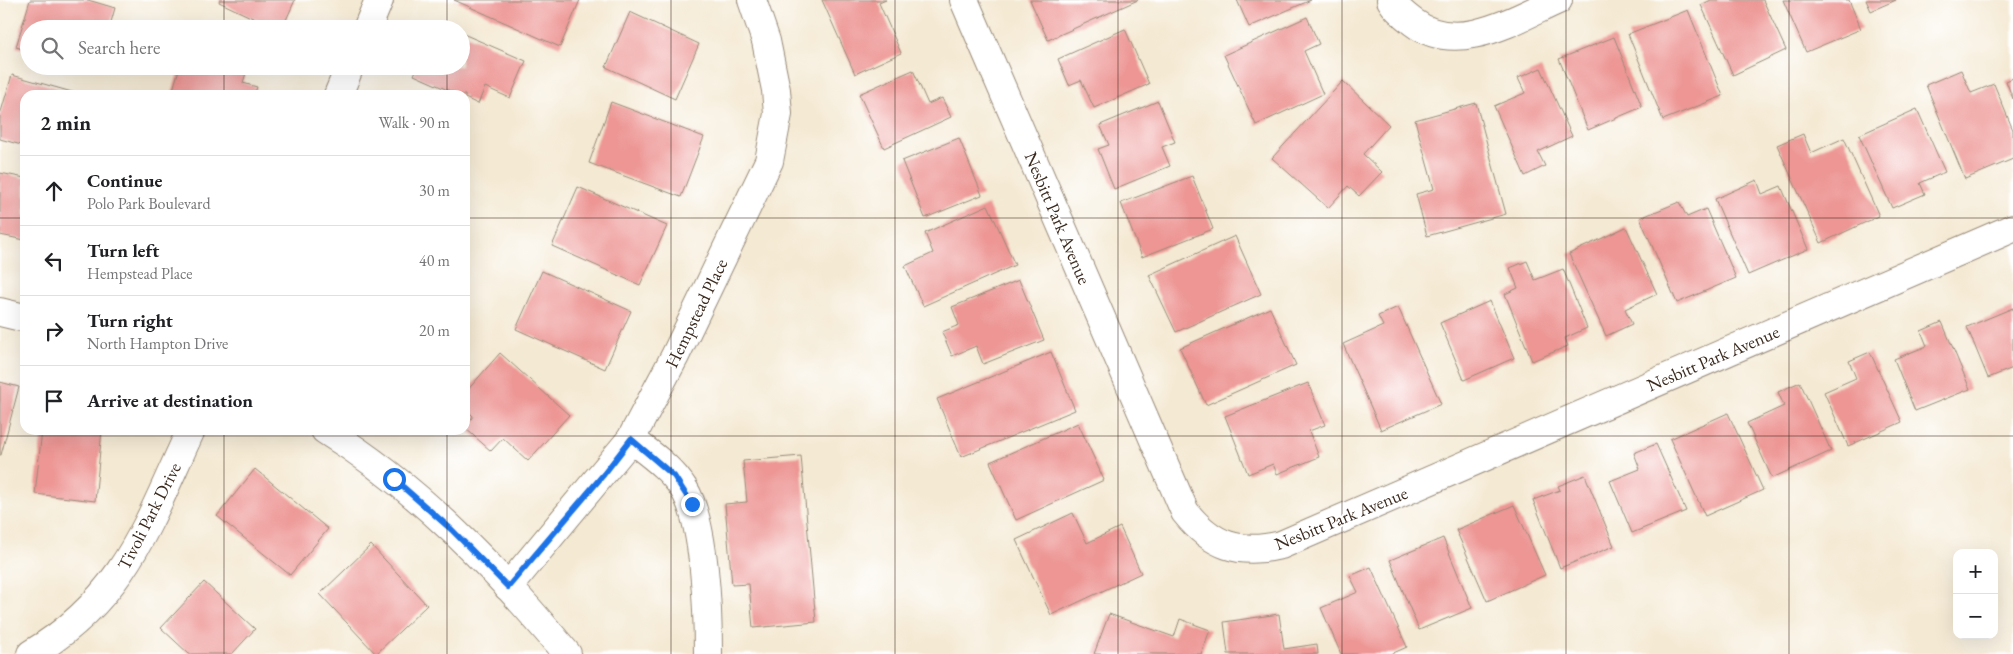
<!DOCTYPE html>
<meta charset="utf-8">
<style>
:root{--surface:#fff;--page:#f2f2f2;--text:#202124;--muted:#757577;--line:#e0e0e0}
body{margin:0;font-family:"EB Garamond",serif;background:var(--page);color:var(--text)}
.controls{position:absolute;right:15px;bottom:15px;display:grid;overflow:hidden;border-radius:10px;box-shadow:0 5px 20px #0002}
.controls button{width:45px;height:45px;display:grid;place-items:center;padding:0;border:0;border-bottom:1px solid var(--line);background:var(--surface);color:var(--text);font:25px sans-serif}
.stop{position:absolute;width:15px;height:15px;margin:-11px;border:4px solid #1a73e8;border-radius:50%;background:#fff}
.stop.end{background:#1a73e8;border-color:#fff;box-shadow:0 1px 5px #0008}
.list{margin:0;padding:0;list-style:none}
h2{display:flex;justify-content:space-between;align-items:center;height:65px;margin:0;padding:0 20px;font-size:21px}
h2 small{font-size:16px;font-weight:400;color:var(--muted)}
.list li{display:grid;grid-template-columns:32px 1fr auto;gap:15px;align-items:center;box-sizing:border-box;height:70px;padding:0 20px;border-top:1px solid var(--line)}
.list b{display:block;font-size:19px;white-space:nowrap}
.list p{margin:0;font-size:16px;white-space:nowrap;color:var(--muted)}
.list em{font-size:16px;font-style:normal;color:var(--muted)}
.icon{flex:none;width:28px;height:28px;fill:none;stroke:currentColor;stroke-width:2;stroke-linecap:round;stroke-linejoin:round}
.map{position:relative;flex:none;width:2013px;height:654px;overflow:hidden}
.search{position:absolute;background:var(--surface);box-shadow:0 5px 20px #0002;left:20px;top:20px;width:450px;height:55px;display:flex;align-items:center;gap:12px;box-sizing:border-box;padding:0 18px;border-radius:28px;color:var(--muted);font-size:19px}
.panel{position:absolute;background:var(--surface);box-shadow:0 5px 20px #0002;left:20px;top:90px;width:450px;height:345px;border-radius:15px}
.map>svg:first-child{display:block}
</style>
<div class="map">
<svg width="2013" height="654" viewBox="0 0 2013 654">
<rect width="100%" height="100%" fill="#fff"/>
<filter id="ink" filterUnits="userSpaceOnUse"><feTurbulence type="fractalNoise" baseFrequency=".02" numOctaves="2"/><feDisplacementMap in="SourceGraphic" scale="10" xChannelSelector="R" yChannelSelector="G"/><feConvolveMatrix kernelMatrix="1 2 1 2 8 2 1 2 1" color-interpolation-filters="sRGB"/></filter>
<filter id="wash" filterUnits="userSpaceOnUse"><feTurbulence type="fractalNoise" baseFrequency=".0096" numOctaves="4" result="noise"/><feDisplacementMap in="SourceGraphic" scale="20" xChannelSelector="R" yChannelSelector="G"/><feGaussianBlur stdDeviation="1.12" result="paint"/><feColorMatrix in="noise" values="0 0 0 0 0 0 0 0 0 0 0 0 0 0 0 0 0 1.4 0 .05"/><feComposite in="paint" operator="in"/></filter>
<g filter="url(#wash)">
<rect width="100%" height="100%" fill="#f4e9d3"/>
<g id="blocks">
<g fill="#ed9694">
<path d="M 30,0 L 88,0 L 115,8 L 109,29 L 29,29 L 29,51 L 16,47 Z"/>
<path d="M 220,0 L 295,0 L 282,29 L 276,29 L 219,2 Z"/>
<path d="M 454,0 L 580,0 L 560,47 Z"/>
<path d="M 822,0 L 886,0 L 879,3 L 901,53 L 855,74 Z"/>
<path d="M 1030,0 L 1138,0 L 1048,40 Z"/>
<path d="M 1237,0 L 1311,0 L 1249,27 Z"/>
<path d="M 1711,0 L 1763,0 L 1786,50 L 1733,75 L 1701,5 Z"/>
<path d="M 1783,0 L 1849,0 L 1861,29 L 1806,52 Z"/>
<path d="M 1866,0 L 1896,0 L 1871,11 Z"/>
<path d="M 1688,10 L 1723,96 L 1663,120 L 1628,34 Z"/>
<path d="M 630,12 L 699,44 L 675,99 L 606,67 Z"/>
<path d="M 1307,17 L 1319,44 L 1304,51 L 1323,94 L 1256,125 L 1224,55 Z"/>
<path d="M 1125,29 L 1149,84 L 1094,108 L 1081,80 L 1069,85 L 1058,59 Z"/>
<path d="M 461,33 L 526,61 L 510,98 L 485,87 L 478,104 L 465,98 L 465,95 L 459,95 L 414,75 L 418,66 L 461,66 Z"/>
<path d="M 1614,37 L 1642,107 L 1588,130 L 1559,59 Z"/>
<path d="M 180,66 L 248,66 L 243,83 L 257,87 L 254,95 L 180,95 L 172,93 Z"/>
<path d="M 1541,68 L 1572,136 L 1538,152 L 1545,166 L 1525,176 L 1494,106 L 1525,93 L 1518,78 Z"/>
<path d="M 913,70 L 928,104 L 942,98 L 951,117 L 884,148 L 859,94 Z"/>
<path d="M 1961,70 L 1971,93 L 1994,84 L 2013,130 L 2013,159 L 1965,179 L 1926,85 Z"/>
<path d="M 12,75 L 79,94 L 25,95 L 25,146 L 0,139 L 0,115 Z"/>
<path d="M 2013,78 L 2013,99 L 2006,81 Z"/>
<path d="M 1343,81 L 1389,125 L 1363,154 L 1382,172 L 1359,196 L 1348,186 L 1328,208 L 1272,158 Z"/>
<path d="M 1158,101 L 1175,142 L 1162,147 L 1170,166 L 1114,189 L 1098,149 L 1109,145 L 1100,125 Z"/>
<path d="M 611,102 L 704,137 L 681,197 L 589,163 Z"/>
<path d="M 1476,103 L 1506,214 L 1427,236 L 1416,194 L 1434,189 L 1415,120 Z"/>
<path d="M 1917,109 L 1945,172 L 1920,183 L 1925,194 L 1892,208 L 1859,135 Z"/>
<path d="M 1803,134 L 1811,153 L 1844,138 L 1879,216 L 1821,243 L 1777,145 Z"/>
<path d="M 959,138 L 982,195 L 925,218 L 902,161 Z"/>
<path d="M 0,173 L 25,178 L 25,240 L 0,235 Z"/>
<path d="M 1192,176 L 1213,229 L 1142,257 L 1121,203 Z"/>
<path d="M 1757,180 L 1762,194 L 1781,186 L 1808,249 L 1748,275 L 1715,199 Z"/>
<path d="M 578,187 L 667,226 L 640,285 L 552,246 Z"/>
<path d="M 1679,202 L 1687,217 L 1706,209 L 1736,278 L 1677,303 L 1640,218 Z"/>
<path d="M 988,205 L 1015,265 L 923,306 L 905,266 L 933,253 L 925,233 Z"/>
<path d="M 1626,227 L 1657,294 L 1625,309 L 1632,324 L 1606,336 L 1569,254 Z"/>
<path d="M 1235,236 L 1261,294 L 1176,332 L 1149,275 Z"/>
<path d="M 1527,261 L 1535,280 L 1563,269 L 1587,328 L 1565,338 L 1568,346 L 1532,361 L 1505,294 L 1518,288 L 1510,268 Z"/>
<path d="M 542,271 L 631,311 L 605,369 L 516,329 Z"/>
<path d="M 1019,280 L 1044,340 L 983,364 L 976,346 L 952,356 L 942,332 L 959,325 L 952,307 Z"/>
<path d="M 1490,301 L 1514,358 L 1464,380 L 1440,323 Z"/>
<path d="M 1398,307 L 1441,404 L 1381,430 L 1343,344 L 1383,326 L 1378,316 Z"/>
<path d="M 1270,308 L 1296,365 L 1206,405 L 1180,348 Z"/>
<path d="M 2013,308 L 2013,368 L 1988,378 L 1967,327 Z"/>
<path d="M 1942,322 L 1970,389 L 1915,411 L 1894,359 L 1927,346 L 1921,331 Z"/>
<path d="M 1051,352 L 1075,410 L 961,457 L 937,399 Z"/>
<path d="M 1870,352 L 1902,422 L 1848,446 L 1824,392 L 1856,378 L 1849,361 Z"/>
<path d="M 500,353 L 569,415 L 528,461 L 503,438 L 491,451 L 465,428 L 473,416 L 465,408 L 465,393 Z"/>
<path d="M 0,382 L 19,387 L 1,455 L 0,455 Z"/>
<path d="M 1800,382 L 1831,451 L 1772,478 L 1747,423 L 1784,406 L 1778,392 Z"/>
<path d="M 1308,383 L 1325,425 L 1309,431 L 1319,457 L 1277,474 L 1273,464 L 1248,474 L 1225,416 Z"/>
<path d="M 1728,413 L 1763,490 L 1705,516 L 1670,439 Z"/>
<path d="M 1078,423 L 1104,480 L 1016,520 L 990,462 Z"/>
<path d="M 42,430 L 102,430 L 95,501 L 35,494 Z"/>
<path d="M 1656,444 L 1686,511 L 1632,533 L 1610,481 L 1640,469 L 1634,453 Z"/>
<path d="M 801,456 L 816,622 L 753,628 L 749,584 L 732,585 L 725,504 L 747,502 L 743,461 Z"/>
<path d="M 255,469 L 328,529 L 290,575 L 217,516 Z"/>
<path d="M 1585,475 L 1614,546 L 1560,568 L 1533,500 L 1560,490 L 1558,486 Z"/>
<path d="M 1514,505 L 1545,575 L 1487,601 L 1456,530 Z"/>
<path d="M 1073,513 L 1087,543 L 1120,527 L 1141,573 L 1051,615 L 1016,540 Z"/>
<path d="M 1443,538 L 1472,608 L 1419,630 L 1390,560 Z"/>
<path d="M 371,545 L 427,605 L 376,654 L 320,594 Z"/>
<path d="M 1371,567 L 1407,647 L 1391,654 L 1341,654 L 1321,608 L 1358,592 L 1350,576 Z"/>
<path d="M 204,582 L 255,629 L 232,654 L 189,654 L 161,628 Z"/>
<path d="M 1109,614 L 1174,637 L 1180,619 L 1210,630 L 1201,654 L 1094,654 Z"/>
<path d="M 1279,614 L 1284,649 L 1317,644 L 1318,654 L 1228,654 L 1224,622 Z"/>
</g>
</g>
</g>
<g filter="url(#ink)">
<use href="#blocks" fill-opacity="0" stroke="#988a78" stroke-width="1"/>
<g fill="none" stroke-linecap="round" stroke-linejoin="round">
<g stroke="#988a78" stroke-width="30">
<g id="street">
<path d="M 964,0 L 1185,512 C 1212,546 1239,555 1281,545 L 2013,228"/>
<path d="M 1391,0 C 1396,9 1405,16 1413,22 C 1457,56 1515,19 1558,0"/>
<path d="M 367,29 L 379,0"/>
<path d="M 338,95 L 350,66"/>
<path d="M 0,312 L 25,318"/>
<path d="M 325,430 C 419,488 497,570 567,654"/>
<path d="M 631,439 C 650,454 671,468 684,489 C 705,523 708,612 708,654"/>
<path d="M 508,587 L 631,439 L 675,356 L 769,161 L 778,114 L 776,90 L 766,41 L 752,0"/>
<path d="M 31,654 C 125,598 147,524 191,430"/>
</g>
</g>
<use href="#street" stroke="#fff" stroke-width="28"/>
</g>
</g>
<g fill="none" stroke-linecap="round" stroke-linejoin="round" filter="url(#ink)">
<path stroke="#1a73e8" stroke-width="6" d="M 394,479 L 452,530 L 508,587 L 604,474 L 631,439 L 674,476 L 692,504"/>
</g>
<path fill="none" stroke="#3b2a1e" stroke-width="1" stroke-opacity="0.55" d="M 224,0 L 224,29M 447,0 L 447,29M 671,0 L 671,654M 895,0 L 895,654M 1118,0 L 1118,654M 1342,0 L 1342,654M 1566,0 L 1566,654M 1789,0 L 1789,654M 224,66 L 224,95M 447,66 L 447,95M 0,218 L 25,218M 465,218 L 2013,218M 224,430 L 224,654M 447,430 L 447,654M 0,436 L 2013,436"/>
<g text-anchor="middle" dominant-baseline="central" stroke-width="4" stroke-linejoin="round" paint-order="stroke">
<g font-size="18" fill="#3b2a1e" stroke="#fff">
<text transform="translate(1058 218) rotate(67)">Nesbitt Park Avenue</text>
<text transform="translate(696 313) rotate(-64)">Hempstead Place</text>
<text transform="translate(1713 358) rotate(-23)">Nesbitt Park Avenue</text>
<text transform="translate(149 516) rotate(-63)">Tivoli Park Drive</text>
<text transform="translate(1341 518) rotate(-22)">Nesbitt Park Avenue</text>
</g>
</g>
</svg>
<div class="controls">
<button>+</button>
<button>−</button>
</div>
<div class="stop" style="left:394px;top:479px"></div>
<div class="stop end" style="left:692px;top:504px"></div>
<div class="search"><svg class="icon" aria-label="search" viewBox="0 0 24 24"><circle cx="10" cy="10" r="6"/><path d="M15 15l6 6"/></svg>Search here</div>
<section class="panel">
<h2>2 min<small>Walk · 90 m</small></h2>
<ul class="list">
<li><svg class="icon" aria-label="ahead" viewBox="0 0 24 24"><path d="M12 20V5M6 11l6-6 6 6"/></svg><div><b>Continue</b><p>Polo Park Boulevard</p></div><em>30 m</em></li>
<li><svg class="icon" aria-label="left" viewBox="0 0 24 24"><path d="M17 20v-9H6M10 6l-5 5 5 5"/></svg><div><b>Turn left</b><p>Hempstead Place</p></div><em>40 m</em></li>
<li><svg class="icon" aria-label="right" viewBox="0 0 24 24"><path d="M7 20v-9h11M14 6l5 5-5 5"/></svg><div><b>Turn right</b><p>North Hampton Drive</p></div><em>20 m</em></li>
<li><svg class="icon" aria-label="arrive" viewBox="0 0 24 24"><path d="M6 21V4h12l-3 4 3 4H6"/></svg><div><b>Arrive at destination</b></div></li>
</ul>
</section>
</div>
